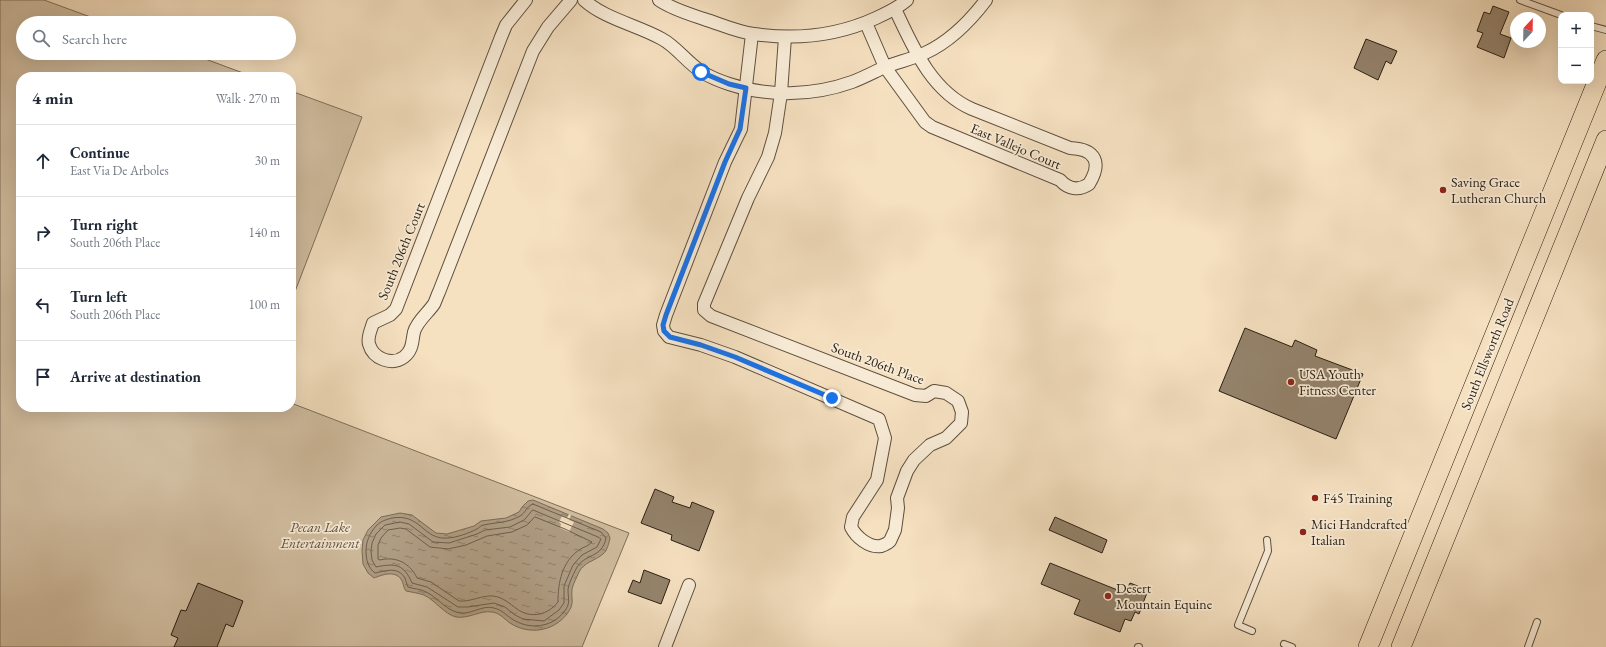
<!DOCTYPE html>
<meta charset="utf-8">
<style>
:root{--surface:#fff;--page:#f6f6f7;--text:#1f2937;--muted:#747a83;--line:#e0e1e3}
body{margin:0;font-family:"EB Garamond",serif;background:var(--page);color:var(--text)}
.controls{position:absolute;right:12px;top:12px;display:grid;overflow:hidden;border-radius:8px;box-shadow:0 4px 16px #0002}
.controls button{width:36px;height:36px;display:grid;place-items:center;padding:0;border:0;border-bottom:1px solid var(--line);background:var(--surface);color:var(--text);font:20px sans-serif}
.compass{position:absolute;left:1510px;top:12px;width:36px;height:36px;border-radius:50%;background:var(--surface);box-shadow:0 4px 16px #0002;rotate:22deg}
.stop{position:absolute;width:12px;height:12px;margin:-9px;border:3px solid #1a73e8;border-radius:50%;background:#fff}
.stop.end{background:#1a73e8;border-color:#fff;box-shadow:0 1px 4px #0008}
.list{margin:0;padding:0;list-style:none}
h2{display:flex;justify-content:space-between;align-items:center;height:52px;margin:0;padding:0 16px;font-size:17px}
h2 small{font-size:13px;font-weight:400;color:var(--muted)}
.list li{display:grid;grid-template-columns:26px 1fr auto;gap:12px;align-items:center;box-sizing:border-box;height:72px;padding:0 16px;border-top:1px solid var(--line)}
.list b{display:block;font-size:15px;white-space:nowrap}
.list p{margin:0;font-size:13px;white-space:nowrap;color:var(--muted)}
.list em{font-size:13px;font-style:normal;color:var(--muted)}
.icon{flex:none;width:22px;height:22px;fill:none;stroke:currentColor;stroke-width:2;stroke-linecap:round;stroke-linejoin:round}
.map{position:relative;flex:none;width:1606px;height:647px;overflow:hidden}
.search{position:absolute;background:var(--surface);box-shadow:0 4px 16px #0002;left:16px;top:16px;width:280px;height:44px;display:flex;align-items:center;gap:10px;box-sizing:border-box;padding:0 14px;border-radius:22px;color:var(--muted);font-size:15px}
.panel{position:absolute;background:var(--surface);box-shadow:0 4px 16px #0002;left:16px;top:72px;width:280px;height:340px;border-radius:16px}
.map>svg:first-child{display:block}
</style>
<div class="map">
<svg width="1606" height="647" viewBox="0 0 1606 647">
<defs>
<pattern id="water-ripples" width="26" height="14" patternUnits="userSpaceOnUse"><rect width="26" height="14" fill="#b09e85"/><path d="M2 4q2-2 4 0t4 0M15 11q2-2 4 0t4 0" fill="none" stroke="#8f806b"/></pattern>
</defs>
<rect width="100%" height="100%" fill="#f5e0c0"/>
<filter id="stains"><feTurbulence type="fractalNoise" baseFrequency=".005" numOctaves="4"/><feColorMatrix values="0 0 0 0 .2 0 0 0 0 .09 0 0 0 0 .02 0 0 0 .5 -.17"/></filter>
<radialGradient id="worn" r=".72"><stop offset=".6" stop-color="#630" stop-opacity="0"/><stop offset="1" stop-color="#630" stop-opacity=".3"/></radialGradient>
<g fill="#d2bfa2" stroke="#7e6f5a">
<path d="M 0,0 L 44,0 L 107,23 L 23,23 L 23,53 L 189,53 L 254,77 L 21,77 L 21,407 L 291,407 L 291,403 L 629,533 L 582,647 L 0,647 Z"/>
<path d="M 291,91 L 362,117 L 291,302 Z"/>
</g>
<path fill="url(#water-ripples)" stroke="#7a6b57" d="M 533,500 L 603,529 L 608,533 L 610,538 C 609,543 607,551 603,554 C 595,561 584,562 579,572 C 577,577 573,584 572,589 C 571,601 575,603 567,614 C 553,632 528,635 510,623 C 504,619 500,613 492,612 C 480,610 469,619 456,617 C 444,614 435,600 424,595 C 418,593 411,592 406,591 C 403,588 404,583 401,579 C 394,570 382,575 374,578 L 368,573 L 363,564 L 362,551 L 363,540 L 368,530 L 381,517 L 400,513 L 412,515 L 436,533 L 447,534 L 474,526 L 481,521 L 506,518 L 519,512 L 522,507 L 528,501 Z"/>
<path fill="#f5e0c0" d="M 569,514 L 571,515 L 569,520 L 574,522 L 569,532 L 560,528 L 561,524 L 559,522 L 562,516 L 567,518 Z"/>
<g fill="none" stroke-linecap="round" stroke-linejoin="round">
<g stroke="#6d5e4c" stroke-width="1">
<path d="M 533,504 L 601,532 L 606,538 C 602,559 584,553 576,569 C 573,575 569,583 568,589 C 568,600 571,603 564,612 C 551,628 529,630 512,619 C 506,615 502,610 494,608 C 482,604 469,617 456,612 C 444,608 437,597 426,592 C 421,589 414,589 408,587 C 407,585 406,581 405,578 C 398,566 385,571 375,573 C 368,568 366,559 366,551 C 366,541 370,533 376,526 C 381,521 385,520 392,518 C 421,513 423,540 447,538 C 456,538 469,533 477,529 C 479,528 481,525 484,525 C 497,522 508,523 520,516 C 526,513 526,506 533,504 Z"/>
<path d="M 533,510 L 598,537 L 601,539 L 597,547 L 582,555 L 573,565 L 564,586 L 564,603 L 559,610 L 544,621 L 523,619 L 515,615 L 505,607 L 494,603 L 468,607 L 458,607 L 427,587 L 412,583 C 404,564 395,563 376,567 L 372,560 L 371,551 L 372,543 L 376,534 L 385,525 L 400,522 L 409,524 L 433,542 L 449,543 L 477,534 L 485,530 L 510,527 L 524,520 Z"/>
<path d="M 535,517 L 565,529 L 592,542 C 589,546 583,547 579,550 C 562,562 558,582 558,602 C 548,615 531,619 517,609 C 510,604 503,597 493,596 C 482,595 471,602 459,601 L 431,582 L 417,578 C 410,563 396,556 380,560 L 378,559 L 378,545 L 381,538 L 388,530 L 400,528 L 406,529 L 430,547 L 448,549 L 466,545 L 487,536 L 512,532 L 527,525 Z"/>
</g>
</g>
<g fill="#94836c" stroke="#2a1f12">
<path d="M 1493,6 L 1509,12 L 1500,34 L 1511,38 L 1504,58 L 1477,47 L 1483,33 L 1477,31 L 1484,12 L 1490,14 Z"/>
<path d="M 1366,39 L 1397,51 L 1391,64 L 1386,61 L 1378,80 L 1354,68 Z"/>
<path d="M 1245,328 L 1292,347 L 1295,340 L 1317,350 L 1315,356 L 1363,374 L 1336,439 L 1219,391 Z"/>
<path d="M 655,489 L 674,497 L 672,502 L 690,508 L 692,502 L 714,511 L 699,551 L 671,540 L 672,535 L 641,523 Z"/>
<path d="M 1055,517 L 1107,540 L 1102,553 L 1049,530 Z"/>
<path d="M 1050,563 L 1125,593 L 1130,583 L 1148,590 L 1139,614 L 1135,612 L 1131,621 L 1125,619 L 1120,632 L 1074,614 L 1080,600 L 1041,584 Z"/>
<path d="M 644,570 L 670,580 L 661,604 L 628,592 L 633,580 L 640,583 Z"/>
<path d="M 198,583 L 243,601 L 233,627 L 226,624 L 217,647 L 174,647 L 178,638 L 171,635 L 181,610 L 186,611 Z"/>
</g>
<g fill="none" stroke-linecap="round" stroke-linejoin="round">
<g stroke="#5d4f3e" stroke-width="8">
<g id="service">
<path d="M 1520,0 L 1561,15"/>
<path d="M 1591,26 L 1606,30"/>
<path d="M 1252,631 L 1238,625 L 1268,551 L 1267,540"/>
<path d="M 1284,644 L 1292,647"/>
<path d="M 1138,647 L 1139,647"/>
<path d="M 1528,647 L 1537,622"/>
</g>
</g>
<g stroke="#5d4f3e" stroke-width="14">
<g id="minor">
<path d="M 526,0 L 506,25 L 501,37 L 396,309 L 390,315 L 373,323 C 371,330 367,337 369,344 C 373,359 392,366 404,357 C 413,350 412,341 414,332 C 417,321 428,313 434,304 C 436,300 437,296 439,292 L 533,51 L 548,27 L 571,0"/>
<path d="M 584,0 C 605,19 637,25 662,39 C 677,47 687,63 702,72 C 710,77 720,81 729,84 C 768,97 813,96 852,82 C 863,78 874,72 885,67 C 898,62 912,59 925,53 C 949,42 970,21 986,0"/>
<path d="M 659,0 C 672,9 689,14 704,19 C 720,24 737,32 754,34 C 796,40 837,36 876,18 C 887,13 898,8 907,0"/>
<path d="M 866,23 L 885,67 L 925,122 L 932,127 L 1060,180 C 1068,189 1079,191 1089,184 C 1102,163 1096,149 1070,148 L 972,109 C 931,91 913,47 895,9"/>
<path d="M 752,34 L 741,129 L 725,162 L 666,315 L 663,325 L 664,331 L 669,337 L 701,345 L 735,357 L 879,419 L 885,438 L 877,480 L 853,517 L 851,527 C 856,537 869,548 881,546 C 884,545 888,543 890,541 L 895,530 L 898,508 L 897,498 L 907,471 L 914,460 L 930,445 L 946,438 L 961,423 L 962,412 L 958,401 L 946,393 L 934,391 L 926,396 L 915,395 L 711,316 L 704,310 L 704,304 L 748,198 L 768,157 L 775,133 L 781,93 L 785,37"/>
<path d="M 665,647 L 689,585"/>
</g>
</g>
<g stroke="#2a1f12" stroke-width="20">
<g id="primary">
<path d="M 1368,647 L 1606,60"/>
<path d="M 1401,647 L 1606,140"/>
</g>
</g>
<use href="#service" stroke="#f8ebd6" stroke-width="6"/>
<use href="#minor" stroke="#f8ebd6" stroke-width="12"/>
<use href="#primary" stroke="#f5e0c0" stroke-width="19"/>
</g>
<g fill="none" stroke-linecap="round" stroke-linejoin="round">
<path stroke="#1a73e8" stroke-width="5" d="M 701,72 L 729,84 L 746,88 L 740,129 L 725,162 L 666,315 L 663,325 L 664,331 L 670,337 L 701,345 L 735,357 L 832,398"/>
</g>
<g fill="#8f2418" stroke="#f8ebd6" stroke-width="1.5">
<circle cx="1443" cy="190" r="4"/>
<circle cx="1291" cy="382" r="4"/>
<circle cx="1315" cy="498" r="4"/>
<circle cx="1303" cy="532" r="4"/>
<circle cx="1108" cy="596" r="4"/>
</g>
<g text-anchor="middle" dominant-baseline="central" stroke-width="3.5" stroke-linejoin="round" paint-order="stroke">
<g font-size="14" fill="#2a1f12" stroke="#f8ebd6">
<text transform="translate(1016 146) rotate(23)">East Vallejo Court</text>
<text transform="translate(401 251) rotate(-68)">South 206th Court</text>
<text transform="translate(1487 354) rotate(-68)">South Ellsworth Road</text>
<text transform="translate(878 363) rotate(20)">South 206th Place</text>
</g>
<g font-size="14" fill="#2a1f12" stroke="#f8ebd6" text-anchor="start">
<text x="1451" y="182">Saving Grace<tspan x="1451" dy="16">Lutheran Church</tspan></text>
<text x="1299" y="374">USA Youth<tspan x="1299" dy="16">Fitness Center</tspan></text>
<text x="1323" y="498">F45 Training</text>
<text x="1311" y="524">Mici Handcrafted<tspan x="1311" dy="16">Italian</tspan></text>
<text x="1116" y="588">Desert<tspan x="1116" dy="16">Mountain Equine</tspan></text>
</g>
<g font-size="14" font-style="italic" fill="#5c4f3d" stroke="#f8ebd6">
<text x="320" y="527">Pecan Lake<tspan x="320" dy="16">Entertainment</tspan></text>
</g>
</g>
<rect width="100%" height="100%" filter="url(#stains)"/>
<rect width="100%" height="100%" fill="url(#worn)"/>
</svg>
<div class="controls">
<button>+</button>
<button>−</button>
</div>
<svg class="compass" viewBox="-18 -18 36 36"><path d="M0-13l5 13h-10z" fill="#e53935"/><path d="M0 13l5-13h-10z" fill="#747a83"/></svg>
<div class="stop" style="left:701px;top:72px"></div>
<div class="stop end" style="left:832px;top:398px"></div>
<div class="search"><svg class="icon" aria-label="search" viewBox="0 0 24 24"><circle cx="10" cy="10" r="6"/><path d="M15 15l6 6"/></svg>Search here</div>
<section class="panel">
<h2>4 min<small>Walk · 270 m</small></h2>
<ul class="list">
<li><svg class="icon" aria-label="ahead" viewBox="0 0 24 24"><path d="M12 20V5M6 11l6-6 6 6"/></svg><div><b>Continue</b><p>East Via De Arboles</p></div><em>30 m</em></li>
<li><svg class="icon" aria-label="right" viewBox="0 0 24 24"><path d="M7 20v-9h11M14 6l5 5-5 5"/></svg><div><b>Turn right</b><p>South 206th Place</p></div><em>140 m</em></li>
<li><svg class="icon" aria-label="left" viewBox="0 0 24 24"><path d="M17 20v-9H6M10 6l-5 5 5 5"/></svg><div><b>Turn left</b><p>South 206th Place</p></div><em>100 m</em></li>
<li><svg class="icon" aria-label="arrive" viewBox="0 0 24 24"><path d="M6 21V4h12l-3 4 3 4H6"/></svg><div><b>Arrive at destination</b></div></li>
</ul>
</section>
</div>
